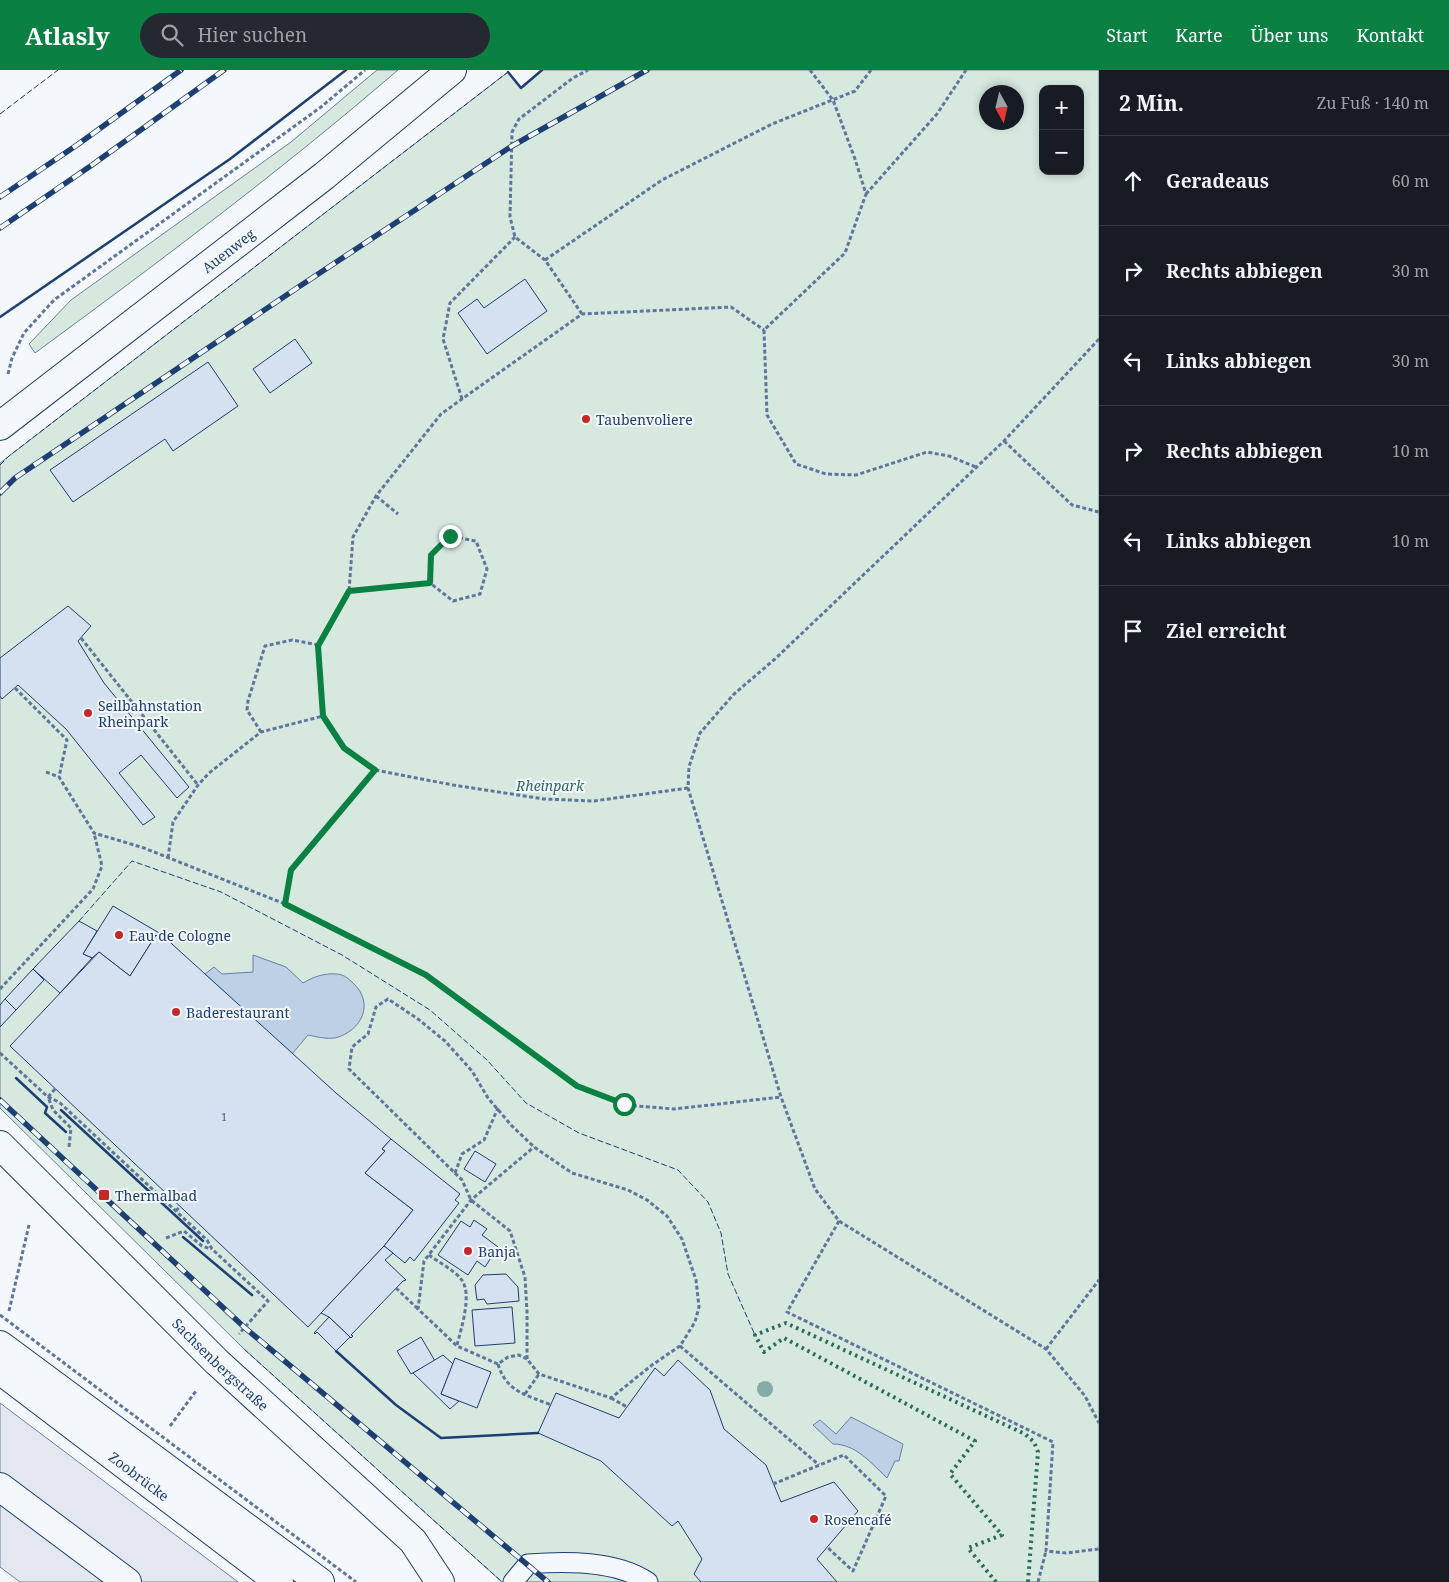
<!DOCTYPE html>
<html lang="de">
<meta charset="utf-8">
<style>
:root{--surface:#171b24;--page:#242831;--text:#f1f3f6;--muted:#9ea1a6;--line:#363941;--accent:#0b8043}
body{margin:0;font-family:"Noto Serif",serif;background:var(--page);color:var(--text)}
.controls{position:absolute;right:15px;top:15px;display:grid;overflow:hidden;border-radius:10px;box-shadow:0 2px 8px #0003}
.controls button{width:45px;height:45px;display:grid;place-items:center;padding:0;border:0;border-bottom:1px solid var(--line);background:var(--surface);color:var(--text);font:25px sans-serif}
.compass{position:absolute;left:979px;top:15px;width:45px;height:45px;border-radius:50%;background:var(--surface);box-shadow:0 2px 8px #0003;rotate:172deg}
.stop{position:absolute;width:15px;height:15px;margin:-11px;border:4px solid #0b8043;border-radius:50%;background:#fff}
.stop.end{background:#0b8043;border-color:#fff;box-shadow:0 1px 5px #0008}
.list{margin:0;padding:0;list-style:none}
h2{display:flex;justify-content:space-between;align-items:center;height:65px;margin:0;padding:0 20px;font-size:21px}
h2 small{font-size:16px;font-weight:400;color:var(--muted)}
.list li{display:grid;grid-template-columns:32px 1fr auto;gap:15px;align-items:center;box-sizing:border-box;height:90px;padding:0 20px;border-top:1px solid var(--line)}
.list b{display:block;font-size:19px;white-space:nowrap}
.list em{font-size:16px;font-style:normal;color:var(--muted)}
.icon{flex:none;width:28px;height:28px;fill:none;stroke:currentColor;stroke-width:2;stroke-linecap:round;stroke-linejoin:round}
.map{position:relative;flex:none;width:1099px;height:1512px;overflow:hidden}
header{display:flex;align-items:center;gap:30px;box-sizing:border-box;height:70px;padding:0 25px;background:var(--accent);color:#fff}
header strong{font-size:24px}
nav{display:flex;gap:28px;margin-inline-start:auto;font-size:18px}
.search{width:350px;height:45px;background:var(--page);display:flex;align-items:center;gap:12px;box-sizing:border-box;padding:0 18px;border-radius:28px;color:var(--muted);font-size:19px}
main{display:flex}
aside{flex:1;background:var(--surface)}
.map>svg:first-child{display:block}
</style>
<header>
<strong>Atlasly</strong>
<div class="search"><svg class="icon" aria-label="search" viewBox="0 0 24 24"><circle cx="10" cy="10" r="6"/><path d="M15 15l6 6"/></svg>Hier suchen</div>
<nav><a>Start</a><a>Karte</a><a>Über uns</a><a>Kontakt</a></nav>
</header>
<main>
<div class="map">
<svg width="1099" height="1512" viewBox="0 0 1099 1512">
<rect width="100%" height="100%" fill="#f4f7fb"/>
<g fill="#d7e8df" stroke="#687fa3" fill-rule="evenodd">
<path d="M 377,0 L 398,0 C 282,100 159,192 35,283 L 29,274 L 71,230 L 291,72 Z"/>
<path d="M 542,0 L 1099,0 L 1099,1512 L 502,1512 L 244,1279 L 0,1038 L 0,393 L 508,2 L 521,17 ZM 1043,19 L 1080,19 L 1080,101 L 1043,101 ZM 986,22 L 1016,22 L 1016,52 L 986,52 Z"/>
</g>
<path fill="#e3e8f0" stroke="#687fa3" d="M 0,1333 L 238,1512 L 20,1512 L 0,1497 Z"/>
<g fill="#bed0e5" stroke="#687fa3">
<path d="M 253,885 L 286,897 L 303,913 C 313,907 324,903 336,904 C 343,904 348,908 353,913 C 375,933 362,961 335,968 C 326,969 317,967 308,965 L 292,984 L 205,904 L 214,897 L 222,904 L 253,902 Z"/>
<path d="M 851,1347 L 903,1374 L 899,1391 L 895,1391 L 887,1408 C 871,1393 856,1374 833,1374 L 813,1355 L 820,1350 L 836,1364 Z"/>
</g>
<g fill="#d5e0f0" stroke="#1d3f73">
<path d="M 525,209 L 547,241 L 487,284 L 458,243 L 477,229 L 484,238 Z"/>
<path d="M 295,269 L 312,293 L 270,323 L 253,299 Z"/>
<path d="M 208,292 L 238,336 L 173,381 L 165,369 L 73,432 L 50,400 Z"/>
<path d="M 68,536 L 91,556 L 78,571 L 104,613 L 189,717 L 177,728 L 141,685 L 119,703 L 155,747 L 143,755 L 66,659 L 18,615 L 2,629 L 0,626 L 0,588 Z"/>
<path d="M 113,836 L 161,864 L 159,868 L 156,865 L 130,906 L 99,882 L 92,888 L 83,884 Z"/>
<path d="M 79,851 L 97,861 L 83,884 L 92,888 L 60,923 L 33,899 Z"/>
<path d="M 161,864 L 336,1023 L 391,1069 L 382,1079 L 385,1081 L 365,1103 L 413,1140 L 384,1176 L 308,1257 L 10,976 L 99,882 L 130,906 L 156,865 L 159,868 Z"/>
<path d="M 33,899 L 44,910 L 16,940 L 5,929 Z"/>
<path d="M 5,929 L 16,940 L 0,957 L 0,935 Z"/>
<path d="M 391,1069 L 460,1124 L 455,1130 L 459,1133 L 414,1191 L 410,1187 L 405,1193 L 384,1176 L 413,1140 L 365,1103 L 385,1081 L 382,1079 Z"/>
<path d="M 475,1081 L 496,1094 L 485,1112 L 464,1099 Z"/>
<path d="M 474,1150 L 487,1159 L 482,1165 L 498,1177 L 485,1197 L 477,1191 L 468,1205 L 438,1185 L 461,1151 L 470,1157 Z"/>
<path d="M 384,1176 L 393,1183 L 385,1190 L 406,1210 L 403,1211 L 351,1265 L 353,1266 L 351,1268 L 329,1247 L 321,1243 Z"/>
<path d="M 506,1204 L 518,1217 L 519,1231 L 487,1234 L 484,1229 L 477,1230 L 475,1215 L 483,1205 Z"/>
<path d="M 512,1237 L 515,1273 L 475,1276 L 472,1240 Z"/>
<path d="M 329,1247 L 350,1267 L 336,1281 L 317,1262 L 315,1264 L 314,1263 Z"/>
<path d="M 421,1267 L 435,1291 L 411,1304 L 397,1281 Z"/>
<path d="M 443,1285 L 453,1294 L 441,1324 L 459,1331 L 450,1339 L 413,1303 Z"/>
<path d="M 455,1288 L 491,1302 L 477,1338 L 441,1324 Z"/>
<path d="M 678,1290 L 710,1320 L 724,1359 L 766,1395 L 781,1432 L 834,1412 L 858,1441 L 817,1489 L 837,1512 L 701,1512 L 694,1504 L 702,1489 L 678,1451 L 672,1456 L 601,1391 L 538,1363 L 556,1323 L 619,1348 L 655,1298 L 664,1306 Z"/>
</g>
<g fill="none" stroke-linecap="round" stroke-linejoin="round">
<g stroke="#1d3f73" stroke-width="21">
<path id="service" d="M 513,1512 L 528,1494 C 565,1491 616,1490 648,1512"/>
</g>
<g stroke="#1d3f73" stroke-width="30">
<g id="minor">
<path id="s1" d="M 0,1075 L 217,1292 L 413,1471 L 440,1512"/>
<path d="M 0,1275 L 320,1512"/>
</g>
</g>
<g stroke="#1d3f73" stroke-width="30">
<g id="tertiary">
<path id="s2" d="M 0,356 L 324,106 L 452,0"/>
</g>
</g>
<g stroke="#1d3f73" stroke-width="30">
<g id="trunk">
<path id="s3" d="M 0,1300 L 279,1512"/>
<path d="M 0,1417 L 127,1512"/>
</g>
</g>
<g stroke="#5e769c" stroke-width="3" stroke-dasharray="4 2.5" stroke-linecap="butt">
<path d="M 810,0 L 833,30 L 855,89 L 866,124 L 845,183 L 764,260 L 767,345 L 796,394 L 826,404 L 856,405 L 927,382 L 949,386 L 976,397"/>
<path d="M 866,124 L 937,44 L 966,0"/>
<path d="M 545,190 L 662,110 L 772,54 L 855,21 L 871,0"/>
<path d="M 582,244 L 545,190 L 515,167 L 510,147 L 512,62 L 519,49 L 573,8 L 588,0"/>
<path d="M 1099,269 L 1004,371 L 775,589 L 734,624 L 700,663 L 689,697 L 688,718 L 781,1027 L 815,1119 L 839,1151 L 1046,1279 L 1085,1326 L 1099,1353"/>
<path d="M 8,304 L 12,288 L 24,263 L 54,230 L 321,37 L 365,0"/>
<path d="M 462,329 L 443,269 L 450,233 L 515,167"/>
<path d="M 1004,371 L 1072,435 L 1099,442"/>
<path d="M 376,426 L 398,444"/>
<path d="M 349,521 L 430,513 L 453,531 L 480,524 L 487,499 L 476,471 L 450,466 L 431,485 L 430,513"/>
<path d="M 81,568 L 198,715"/>
<path d="M 15,618 L 67,670 L 59,707"/>
<path d="M 261,662 L 247,640 L 248,631 L 265,576 L 292,570 L 319,575"/>
<path d="M 46,702 L 59,707 L 94,763 L 144,778 L 285,834 L 426,905 L 577,1017 L 624,1035 L 674,1039 L 781,1027"/>
<path d="M 688,718 L 594,731 L 544,729 L 453,715 L 375,700 L 344,678 L 323,646 L 319,575 L 349,521 L 353,467 L 376,426 L 441,344 L 462,329 L 582,244 L 731,237 L 764,260"/>
<path d="M 168,788 L 173,752 L 198,715 L 209,703 L 261,662 L 323,646"/>
<path d="M 285,834 L 291,800 L 375,700"/>
<path d="M 0,919 L 93,819 L 102,796 L 94,763"/>
<path d="M 0,983 L 48,1027 L 59,1032 L 207,1170 L 212,1179 L 268,1231 L 239,1264"/>
<path d="M 55,1019 L 48,1027 L 53,1040 L 71,1058 L 69,1077"/>
<path d="M 455,1103 L 462,1084 L 484,1070 L 498,1038"/>
<path d="M 176,1141 L 180,1136"/>
<path d="M 839,1151 L 787,1242 L 1053,1372 L 1046,1481 L 1066,1483 L 1099,1479"/>
<path d="M 166,1168 L 184,1161 L 202,1176 L 211,1179"/>
<path d="M 429,1185 C 438,1192 454,1200 461,1209 C 473,1223 461,1259 457,1275"/>
<path d="M 396,1218 L 418,1239"/>
<path d="M 9,1241 L 29,1155"/>
<path d="M 680,1276 L 819,1395"/>
<path d="M 1046,1279 L 1099,1210"/>
<path d="M 527,1289 L 527,1242 L 525,1207 L 510,1161 L 471,1130 L 462,1110 L 349,999 L 352,977 L 368,964 L 376,937 L 388,929 L 418,949 L 445,971 L 472,1001 L 488,1028 L 512,1056 L 534,1077 L 572,1103 L 628,1120 L 647,1130 L 667,1146 L 682,1169 L 696,1210 L 699,1237 L 695,1252 L 680,1276 L 652,1295 L 611,1328 L 539,1304 L 527,1289 L 519,1285 L 508,1287 L 498,1294 L 457,1276 L 418,1239 L 424,1191 L 471,1130 L 534,1077"/>
<path d="M 498,1294 C 506,1322 527,1325 551,1335"/>
<path d="M 525,1324 L 539,1304"/>
<path d="M 611,1328 L 627,1337"/>
<path d="M 170,1356 L 196,1321"/>
<path d="M 773,1414 L 844,1385 L 886,1426 L 853,1501 L 827,1477"/>
<path d="M 1038,1512 L 1046,1481"/>
</g>
<use href="#service" stroke="#f4f7fb" stroke-width="19"/>
<use href="#minor" stroke="#f4f7fb" stroke-width="28"/>
<use href="#tertiary" stroke="#f4f7fb" stroke-width="28"/>
<use href="#trunk" stroke="#f4f7fb" stroke-width="28"/>
<g stroke="#1d3f73" stroke-width="5.5">
<g id="rail">
<path d="M 0,127 L 77,75 L 181,0"/>
<path d="M 0,158 L 92,95 L 224,0"/>
<path d="M 0,423 L 15,408 L 297,218 L 512,76 L 647,0"/>
<path d="M 0,1030 L 244,1257 L 548,1512"/>
</g>
</g>
<use href="#rail" stroke="#f4f7fb" stroke-width="4" stroke-dasharray="11" stroke-linecap="butt"/>
<path stroke="#5e769c" stroke-width="3" stroke-dasharray="4 2.5" stroke-linecap="butt" d="M 0,1245 L 356,1512"/>
<path stroke="#2c6c60" stroke-width="4" stroke-dasharray="2.5 4" stroke-linecap="butt" d="M 996,1512 L 968,1478 L 1002,1465 L 950,1404 L 975,1371 L 784,1268 L 764,1282 L 755,1265 L 786,1253 L 1025,1364 L 1034,1372 L 1038,1382 L 1028,1512"/>
<g stroke="#1d3f73" stroke-width="1" stroke-dasharray="6 2.5" stroke-linecap="butt">
<path d="M 0,44 L 58,0"/>
<path d="M 0,395 L 9,386 L 508,2"/>
<path d="M 79,851 L 132,791 L 221,822 L 342,885 L 430,940 L 487,990 L 526,1033 L 579,1063 L 678,1100 L 708,1132 L 721,1163 L 728,1204 L 755,1265"/>
<path d="M 244,1279 L 502,1512"/>
</g>
<g stroke="#1d3f73" stroke-width="2.5">
<path d="M 508,2 L 521,18 L 542,0"/>
<path d="M 0,247 L 230,89 L 346,0"/>
<path d="M 16,1008 L 47,1037 L 45,1043 L 66,1062"/>
<path d="M 61,1040 L 203,1171"/>
<path d="M 183,1167 L 252,1225"/>
<path d="M 336,1281 L 396,1335 L 441,1368 L 538,1363"/>
</g>
</g>
<circle fill="#86aba6" cx="765" cy="1319" r="8"/>
<g fill="none" stroke-linecap="round" stroke-linejoin="round">
<path stroke="#0b8043" stroke-width="6" d="M 450,466 L 431,485 L 430,513 L 349,521 L 318,576 L 323,646 L 344,678 L 375,700 L 291,800 L 285,834 L 426,905 L 577,1016 L 624,1034"/>
</g>
<g fill="#c62828" stroke="#f4f7fb" stroke-width="2">
<circle cx="586" cy="349" r="5"/>
<circle cx="88" cy="643" r="5"/>
<circle cx="119" cy="865" r="5"/>
<circle cx="176" cy="942" r="5"/>
<rect x="98" y="1119" width="12" height="12" rx="2.5"/>
<circle cx="468" cy="1181" r="5"/>
<circle cx="814" cy="1449" r="5"/>
</g>
<g text-anchor="middle" dominant-baseline="central" stroke-width="4" stroke-linejoin="round" paint-order="stroke">
<g font-size="11" fill="#4b6792">
<text x="224" y="1046">1</text>
</g>
<g font-size="14" fill="#1d3f73" stroke="#f4f7fb">
<text stroke="none"><textPath href="#s2" startOffset="288">Auenweg</textPath></text>
<text stroke="none"><textPath href="#s1" startOffset="311">Sachsenbergstraße</textPath></text>
<text stroke="none"><textPath href="#s3" startOffset="175">Zoobrücke</textPath></text>
</g>
<g font-size="14" fill="#1d3f73" stroke="#f4f7fb" text-anchor="start">
<text x="596" y="349">Taubenvoliere</text>
<text x="98" y="635">Seilbahnstation<tspan x="98" dy="16">Rheinpark</tspan></text>
<text x="129" y="865">Eau de Cologne</text>
<text x="186" y="942">Baderestaurant</text>
<text x="115" y="1125">Thermalbad</text>
<text x="478" y="1181">Banja</text>
<text x="824" y="1449">Rosencafé</text>
</g>
<g font-size="14" font-style="italic" fill="#2c6c60" stroke="#f4f7fb">
<text x="550" y="715">Rheinpark</text>
</g>
</g>
</svg>
<div class="controls">
<button>+</button>
<button>−</button>
</div>
<svg class="compass" viewBox="-18 -18 36 36"><path d="M0-13l5 13h-10z" fill="#e53935"/><path d="M0 13l5-13h-10z" fill="#9ea1a6"/></svg>
<div class="stop" style="left:624px;top:1034px"></div>
<div class="stop end" style="left:450px;top:466px"></div>
</div>
<aside>
<h2>2 Min.<small>Zu Fuß · 140 m</small></h2>
<ul class="list">
<li><svg class="icon" aria-label="ahead" viewBox="0 0 24 24"><path d="M12 20V5M6 11l6-6 6 6"/></svg><div><b>Geradeaus</b></div><em>60 m</em></li>
<li><svg class="icon" aria-label="right" viewBox="0 0 24 24"><path d="M7 20v-9h11M14 6l5 5-5 5"/></svg><div><b>Rechts abbiegen</b></div><em>30 m</em></li>
<li><svg class="icon" aria-label="left" viewBox="0 0 24 24"><path d="M17 20v-9H6M10 6l-5 5 5 5"/></svg><div><b>Links abbiegen</b></div><em>30 m</em></li>
<li><svg class="icon" aria-label="right" viewBox="0 0 24 24"><path d="M7 20v-9h11M14 6l5 5-5 5"/></svg><div><b>Rechts abbiegen</b></div><em>10 m</em></li>
<li><svg class="icon" aria-label="left" viewBox="0 0 24 24"><path d="M17 20v-9H6M10 6l-5 5 5 5"/></svg><div><b>Links abbiegen</b></div><em>10 m</em></li>
<li><svg class="icon" aria-label="arrive" viewBox="0 0 24 24"><path d="M6 21V4h12l-3 4 3 4H6"/></svg><div><b>Ziel erreicht</b></div></li>
</ul>
</aside>
</main>
